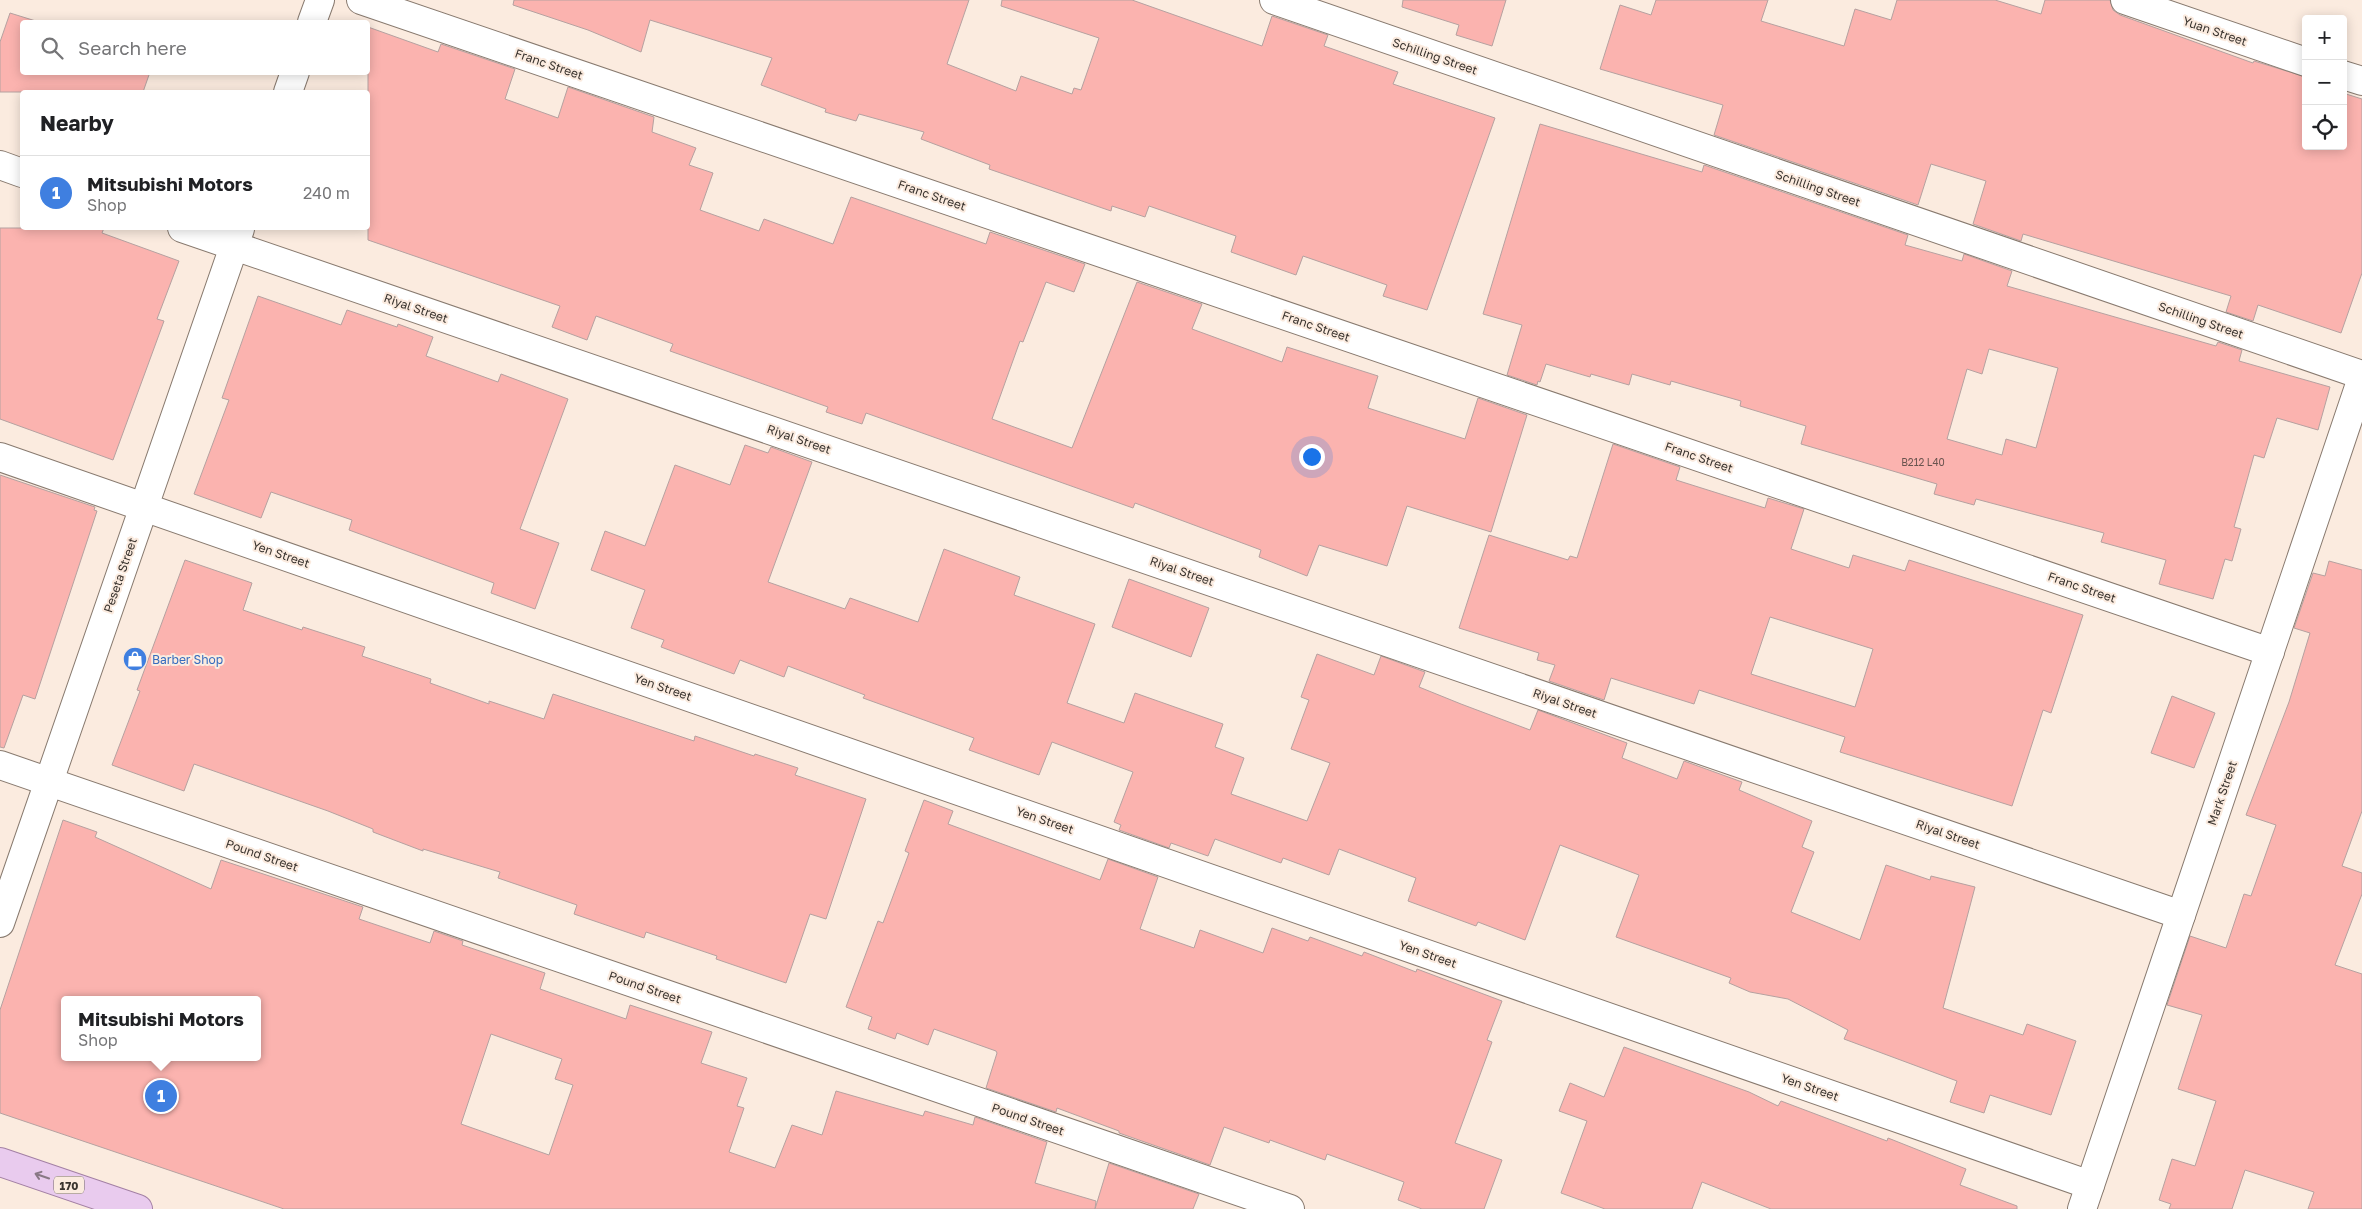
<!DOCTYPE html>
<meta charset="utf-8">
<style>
:root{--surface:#fff;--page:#f2f2f2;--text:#202124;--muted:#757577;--line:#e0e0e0;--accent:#228235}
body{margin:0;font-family:"Golos Text",sans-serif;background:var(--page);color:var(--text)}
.controls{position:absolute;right:15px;top:15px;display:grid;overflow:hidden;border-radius:5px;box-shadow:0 2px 12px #0003}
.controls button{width:45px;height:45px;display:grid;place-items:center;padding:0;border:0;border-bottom:1px solid var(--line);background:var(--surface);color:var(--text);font:25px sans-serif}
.you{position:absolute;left:1311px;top:456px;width:18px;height:18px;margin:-12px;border:4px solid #fff;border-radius:50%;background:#1a73e8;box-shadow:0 0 0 8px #1a73e833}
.badge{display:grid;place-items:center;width:32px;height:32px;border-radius:50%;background:var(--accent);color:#fff;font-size:16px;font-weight:700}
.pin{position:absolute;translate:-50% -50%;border:2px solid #fff;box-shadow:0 1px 5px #0006}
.popup{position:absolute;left:61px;top:996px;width:200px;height:65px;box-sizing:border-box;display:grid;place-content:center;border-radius:5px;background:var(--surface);filter:drop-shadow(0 1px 4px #0005);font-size:16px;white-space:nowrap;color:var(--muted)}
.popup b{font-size:19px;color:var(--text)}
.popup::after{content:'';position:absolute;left:50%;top:100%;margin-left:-10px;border:10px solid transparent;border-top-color:var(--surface)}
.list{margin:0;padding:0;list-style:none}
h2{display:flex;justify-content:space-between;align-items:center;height:65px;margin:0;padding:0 20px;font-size:21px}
h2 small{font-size:16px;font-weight:400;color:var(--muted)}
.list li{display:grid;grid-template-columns:32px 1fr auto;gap:15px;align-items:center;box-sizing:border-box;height:75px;padding:0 20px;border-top:1px solid var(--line)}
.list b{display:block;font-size:19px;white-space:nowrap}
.list p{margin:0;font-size:16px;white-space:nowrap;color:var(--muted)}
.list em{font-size:16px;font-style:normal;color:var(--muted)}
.icon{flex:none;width:28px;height:28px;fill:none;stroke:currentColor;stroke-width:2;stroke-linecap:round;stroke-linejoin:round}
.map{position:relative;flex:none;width:2362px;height:1209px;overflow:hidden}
.search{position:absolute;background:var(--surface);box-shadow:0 2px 12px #0003;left:20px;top:20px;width:350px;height:55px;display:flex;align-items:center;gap:12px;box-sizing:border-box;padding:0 18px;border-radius:5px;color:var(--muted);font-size:19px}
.panel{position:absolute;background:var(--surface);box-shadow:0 2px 12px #0003;left:20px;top:90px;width:350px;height:140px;border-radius:5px}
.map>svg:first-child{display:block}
</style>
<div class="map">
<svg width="2362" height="1209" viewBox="0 0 2362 1209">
<rect width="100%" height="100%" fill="#fbebdf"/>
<g fill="#fbb3af" stroke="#b5a1a0" fill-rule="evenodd">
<path d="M 514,0 L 969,0 L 947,64 L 1016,91 L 1021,76 L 1072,94 L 1074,88 L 1081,90 L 1099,38 L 1001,6 L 1002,0 L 1132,0 L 1262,46 L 1272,16 L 1328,35 L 1324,46 L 1398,72 L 1393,84 L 1495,118 L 1427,310 L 1383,296 L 1387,285 L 1303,256 L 1296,275 L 1231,252 L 1236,236 L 1149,206 L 1145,217 L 1112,206 L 1111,211 L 989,169 L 990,165 L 921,139 L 924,132 L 859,114 L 856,121 L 825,112 L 826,109 L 761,85 L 772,58 L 650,20 L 641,52 L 588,30 L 513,5 Z"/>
<path d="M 1403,0 L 1506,0 L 1492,46 L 1456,35 L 1459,25 L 1402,7 Z"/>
<path d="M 1656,0 L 1768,0 L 1761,21 L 1844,46 L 1855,9 L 1891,20 L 1897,0 L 1995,0 L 2041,14 L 2045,0 L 2110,0 L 2113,10 L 2120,15 L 2253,63 L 2254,61 L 2306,77 L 2306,146 L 2343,146 L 2343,93 L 2362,99 L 2362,273 L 2341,333 L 2258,305 L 2253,321 L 2226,312 L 2231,296 L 2023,234 L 2021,241 L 1973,224 L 1986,181 L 1931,164 L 1918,205 L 1714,135 L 1723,105 L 1600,69 L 1620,5 L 1651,15 Z"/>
<path d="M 10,13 L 39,22 L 22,22 L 22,72 L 150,72 L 143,92 L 0,92 L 0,42 Z"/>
<path d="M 368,27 L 438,52 L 441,44 L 515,69 L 505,99 L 558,118 L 568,87 L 654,117 L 652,132 L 696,148 L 689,165 L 713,173 L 700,210 L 759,231 L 764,219 L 833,244 L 851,197 L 986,244 L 990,232 L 1085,264 L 1074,292 L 1046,282 L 1023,342 L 1020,341 L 992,419 L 1072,448 L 1137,282 L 1202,304 L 1192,329 L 1282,362 L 1287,347 L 1378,376 L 1368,408 L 1465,439 L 1478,398 L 1527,415 L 1491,532 L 1407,506 L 1387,566 L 1319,545 L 1307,576 L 1259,557 L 1261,550 L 1135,503 L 1133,508 L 866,413 L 862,424 L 826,412 L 828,407 L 670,351 L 673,344 L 596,316 L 587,340 L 552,327 L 560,306 L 368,240 Z"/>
<path d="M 1540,124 L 1702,172 L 1704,165 L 1908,235 L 1905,245 L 1962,261 L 1964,254 L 2012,271 L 2007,286 L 2216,346 L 2218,342 L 2242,350 L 2239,361 L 2330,387 L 2318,430 L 2277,418 L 2264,458 L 2254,455 L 2234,527 L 2241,529 L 2232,561 L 2225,559 L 2213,599 L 2159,584 L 2166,560 L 2101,542 L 2104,533 L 1976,499 L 1974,505 L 1934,494 L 1937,484 L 1801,444 L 1806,426 L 1740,406 L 1741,401 L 1671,381 L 1670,385 L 1632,374 L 1629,385 L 1591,374 L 1590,377 L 1546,364 L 1540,382 L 1538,381 L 1537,385 L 1507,375 L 1522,325 L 1483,314 ZM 1989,349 L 2058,368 L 2036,448 L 2006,439 L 2002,455 L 1947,439 L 1967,369 L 1982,374 Z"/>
<path d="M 0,228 L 104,228 L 102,233 L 179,261 L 157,319 L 164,321 L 113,460 L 0,419 Z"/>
<path d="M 258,296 L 341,325 L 347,310 L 397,327 L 398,324 L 433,337 L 426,356 L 498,382 L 501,374 L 568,399 L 520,529 L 559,543 L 535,609 L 491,593 L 494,583 L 349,530 L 352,520 L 271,492 L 261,518 L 194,494 L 229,400 L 222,398 Z"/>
<path d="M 1613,444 L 1680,467 L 1676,480 L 1765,508 L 1768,498 L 1804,509 L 1791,549 L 1849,568 L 1853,555 L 1905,571 L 1909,560 L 2083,615 L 2051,713 L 2043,710 L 2012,806 L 1840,752 L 1845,737 L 1699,690 L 1694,704 L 1611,678 L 1604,700 L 1549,681 L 1555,665 L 1537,660 L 1539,653 L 1459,628 L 1489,535 L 1568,560 L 1570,556 L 1577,558 ZM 1770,617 L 1873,649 L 1855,707 L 1751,674 Z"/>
<path d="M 745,445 L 768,453 L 771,447 L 812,462 L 768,582 L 845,609 L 850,598 L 918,622 L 944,549 L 1020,577 L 1014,595 L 1095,624 L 1067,703 L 1124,723 L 1135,693 L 1223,724 L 1215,747 L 1244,758 L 1231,794 L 1307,821 L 1330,763 L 1291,749 L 1309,700 L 1301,697 L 1317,654 L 1374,675 L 1381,656 L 1425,672 L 1419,687 L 1461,704 L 1530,730 L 1538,710 L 1627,743 L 1622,758 L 1677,779 L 1684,761 L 1742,782 L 1739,790 L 1812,821 L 1802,847 L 1814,852 L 1791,912 L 1860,940 L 1886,865 L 1930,880 L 1931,876 L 1975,887 L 1943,1008 L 2023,1035 L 2027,1024 L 2076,1041 L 2051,1115 L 1990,1095 L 1984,1113 L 1950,1102 L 1957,1081 L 1844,1039 L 1848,1030 L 1788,999 L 1750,992 L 1729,983 L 1731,978 L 1616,937 L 1639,875 L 1560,845 L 1525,940 L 1478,922 L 1476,926 L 1408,901 L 1416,878 L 1339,849 L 1329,875 L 1283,858 L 1281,863 L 1215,839 L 1208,856 L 1171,843 L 1169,848 L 1119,830 L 1121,825 L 1114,822 L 1133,772 L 1052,742 L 1039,775 L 969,750 L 974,738 L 863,698 L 865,695 L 788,666 L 784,677 L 740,660 L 734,674 L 661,647 L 664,640 L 631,628 L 645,590 L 591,570 L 605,531 L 645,546 L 675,465 L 730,485 Z"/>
<path d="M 0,475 L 95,507 L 94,510 L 97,511 L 35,699 L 23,695 L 4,748 L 0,747 Z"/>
<path d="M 185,560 L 252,583 L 243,610 L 302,630 L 303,627 L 365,647 L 362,656 L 431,679 L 430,683 L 489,704 L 489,701 L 544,719 L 553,694 L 694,741 L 695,736 L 754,756 L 755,754 L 798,768 L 795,775 L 866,799 L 826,919 L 810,914 L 786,983 L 716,959 L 717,956 L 646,932 L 644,938 L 574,914 L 577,905 L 498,878 L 500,872 L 423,849 L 423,851 L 373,832 L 373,829 L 328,811 L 194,764 L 184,791 L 112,765 L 140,691 L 137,690 Z"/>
<path d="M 2329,561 L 2362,570 L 2362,811 L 2342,866 L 2362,873 L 2362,894 L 2335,965 L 2362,974 L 2362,1209 L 2308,1209 L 2314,1192 L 2245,1170 L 2232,1209 L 2169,1209 L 2171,1204 L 2159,1200 L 2172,1159 L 2195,1166 L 2216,1101 L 2178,1089 L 2202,1015 L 2167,1005 L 2190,936 L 2226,948 L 2244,894 L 2251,896 L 2276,825 L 2246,815 L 2289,702 L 2310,633 L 2294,628 L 2313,573 L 2325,576 Z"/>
<path d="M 1129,579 L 1209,608 L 1191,657 L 1112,627 Z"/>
<path d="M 2172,696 L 2215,713 L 2194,768 L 2151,753 Z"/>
<path d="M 924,800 L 953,811 L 948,824 L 1100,880 L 1108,859 L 1158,877 L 1140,929 L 1194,948 L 1200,930 L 1263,953 L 1272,928 L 1308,941 L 1310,937 L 1362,956 L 1364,952 L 1416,972 L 1417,969 L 1502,1001 L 1487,1040 L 1492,1042 L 1455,1143 L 1502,1160 L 1484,1209 L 1422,1209 L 1398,1200 L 1404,1182 L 1327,1154 L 1325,1160 L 1270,1140 L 1269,1143 L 1224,1127 L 1210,1165 L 1119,1133 L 1119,1131 L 1057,1108 L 1056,1112 L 986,1088 L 997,1053 L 996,1051 L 934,1029 L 928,1045 L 897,1033 L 895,1039 L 868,1029 L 872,1017 L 846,1007 L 878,921 L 883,923 L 909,853 L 905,851 Z"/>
<path d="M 63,820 L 97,832 L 95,837 L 211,889 L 221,860 L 363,907 L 359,919 L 430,943 L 434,931 L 463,941 L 462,945 L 545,973 L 540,989 L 626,1019 L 630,1005 L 712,1032 L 701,1063 L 747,1078 L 737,1106 L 744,1108 L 729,1152 L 775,1168 L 792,1125 L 822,1135 L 836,1091 L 923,1116 L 925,1111 L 973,1125 L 975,1117 L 1047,1142 L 1035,1183 L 1096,1201 L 1095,1209 L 284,1209 L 0,1113 L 0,1010 ZM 65,1000 L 257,1000 L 257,1057 L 65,1057 ZM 491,1034 L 562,1059 L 555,1079 L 573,1085 L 549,1155 L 461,1124 Z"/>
<path d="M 1624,1047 L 1749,1092 L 1778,1106 L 1781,1101 L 1887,1141 L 1888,1138 L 1966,1169 L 1960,1185 L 2017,1206 L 2017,1209 L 1771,1209 L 1702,1182 L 1692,1209 L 1605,1209 L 1561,1193 L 1587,1121 L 1559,1111 L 1570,1083 L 1604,1097 Z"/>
<path d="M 1109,1163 L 1199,1194 L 1193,1209 L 1095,1209 Z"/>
</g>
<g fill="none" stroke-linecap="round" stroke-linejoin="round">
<g stroke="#887a6f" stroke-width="30">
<g id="street">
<path d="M 361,0 L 2270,652"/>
<path d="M 1274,0 L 2362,375"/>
<path d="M 2125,0 L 2306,62"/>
<path d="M 312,22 L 320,0"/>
<path d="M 2343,75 L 2362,81"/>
<path d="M 288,92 L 295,72"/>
<path d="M 0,165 L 22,173"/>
<path d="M 182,228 L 2181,915"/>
<path d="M 0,457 L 2090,1185"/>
<path d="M 0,765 L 1290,1209"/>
<path d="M 0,923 L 240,229"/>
<path d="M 2082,1209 L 2362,378"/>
</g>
</g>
<g stroke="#a380a4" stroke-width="30">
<path id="primary" d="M 0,1162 L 138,1209"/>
</g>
<use href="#street" stroke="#fff" stroke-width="28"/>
<use href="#primary" stroke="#e9cbee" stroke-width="28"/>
</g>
<defs><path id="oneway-shaft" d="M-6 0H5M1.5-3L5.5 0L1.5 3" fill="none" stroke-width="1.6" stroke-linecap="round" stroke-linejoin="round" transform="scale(1.25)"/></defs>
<use stroke="#897885" href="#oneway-shaft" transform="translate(42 1176) rotate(-161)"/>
<defs>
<g id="shop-disc" transform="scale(1.25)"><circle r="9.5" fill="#3f7fe0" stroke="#fbebdf"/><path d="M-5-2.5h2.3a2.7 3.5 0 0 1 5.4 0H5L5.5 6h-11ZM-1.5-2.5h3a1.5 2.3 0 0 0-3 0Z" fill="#fff"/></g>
</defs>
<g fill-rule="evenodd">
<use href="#shop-disc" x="135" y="659"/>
</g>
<g text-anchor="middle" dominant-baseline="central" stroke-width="4" stroke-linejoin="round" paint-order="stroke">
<g font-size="10" fill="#6a544f">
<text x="1923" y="462">B212 L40</text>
</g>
<rect fill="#fbebdf" stroke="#746b64" stroke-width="1" x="54" y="1176.5" width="30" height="17" rx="4"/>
<g font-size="11" font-weight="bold" fill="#3a342f">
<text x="69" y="1185">170</text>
</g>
<g font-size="12" fill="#3a342f" stroke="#fbebdf">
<text transform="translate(2215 31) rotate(19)">Yuan Street</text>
<text transform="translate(1435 56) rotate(19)">Schilling Street</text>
<text transform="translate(549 64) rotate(19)">Franc Street</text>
<text transform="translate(1818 188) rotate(19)">Schilling Street</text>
<text transform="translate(932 195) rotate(19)">Franc Street</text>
<text transform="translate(416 308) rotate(19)">Riyal Street</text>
<text transform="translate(2201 320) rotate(19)">Schilling Street</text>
<text transform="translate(1316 326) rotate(19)">Franc Street</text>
<text transform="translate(799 439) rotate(19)">Riyal Street</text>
<text transform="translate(1699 457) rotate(19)">Franc Street</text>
<text transform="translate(281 554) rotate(19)">Yen Street</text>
<text transform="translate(1182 571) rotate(19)">Riyal Street</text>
<text transform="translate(120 575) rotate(-71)">Peseta Street</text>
<text transform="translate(2082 587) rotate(19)">Franc Street</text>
<text transform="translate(663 687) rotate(19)">Yen Street</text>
<text transform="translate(1565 703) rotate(19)">Riyal Street</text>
<text transform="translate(2222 793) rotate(-71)">Mark Street</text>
<text transform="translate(1045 820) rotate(19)">Yen Street</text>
<text transform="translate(1948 834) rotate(19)">Riyal Street</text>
<text transform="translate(262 855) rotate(19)">Pound Street</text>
<text transform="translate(1428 954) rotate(19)">Yen Street</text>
<text transform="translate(645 987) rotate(19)">Pound Street</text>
<text transform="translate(1810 1087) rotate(19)">Yen Street</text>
<text transform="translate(1028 1119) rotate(19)">Pound Street</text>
</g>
<g font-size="12" fill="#366cbe" stroke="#fbebdf" text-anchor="start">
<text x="152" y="659">Barber Shop</text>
</g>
</g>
</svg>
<div class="controls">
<button>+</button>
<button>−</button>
<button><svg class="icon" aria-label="locate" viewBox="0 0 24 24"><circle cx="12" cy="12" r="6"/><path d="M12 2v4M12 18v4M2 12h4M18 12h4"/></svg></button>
</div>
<div class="you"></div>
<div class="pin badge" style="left:161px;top:1096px;background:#3f7fe0">1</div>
<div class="popup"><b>Mitsubishi Motors</b>Shop</div>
<div class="search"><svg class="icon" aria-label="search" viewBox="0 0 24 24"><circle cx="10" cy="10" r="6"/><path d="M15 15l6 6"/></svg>Search here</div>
<section class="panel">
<h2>Nearby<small></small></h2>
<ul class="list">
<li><span class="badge" style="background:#3f7fe0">1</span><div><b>Mitsubishi Motors</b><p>Shop</p></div><em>240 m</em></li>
</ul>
</section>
</div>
